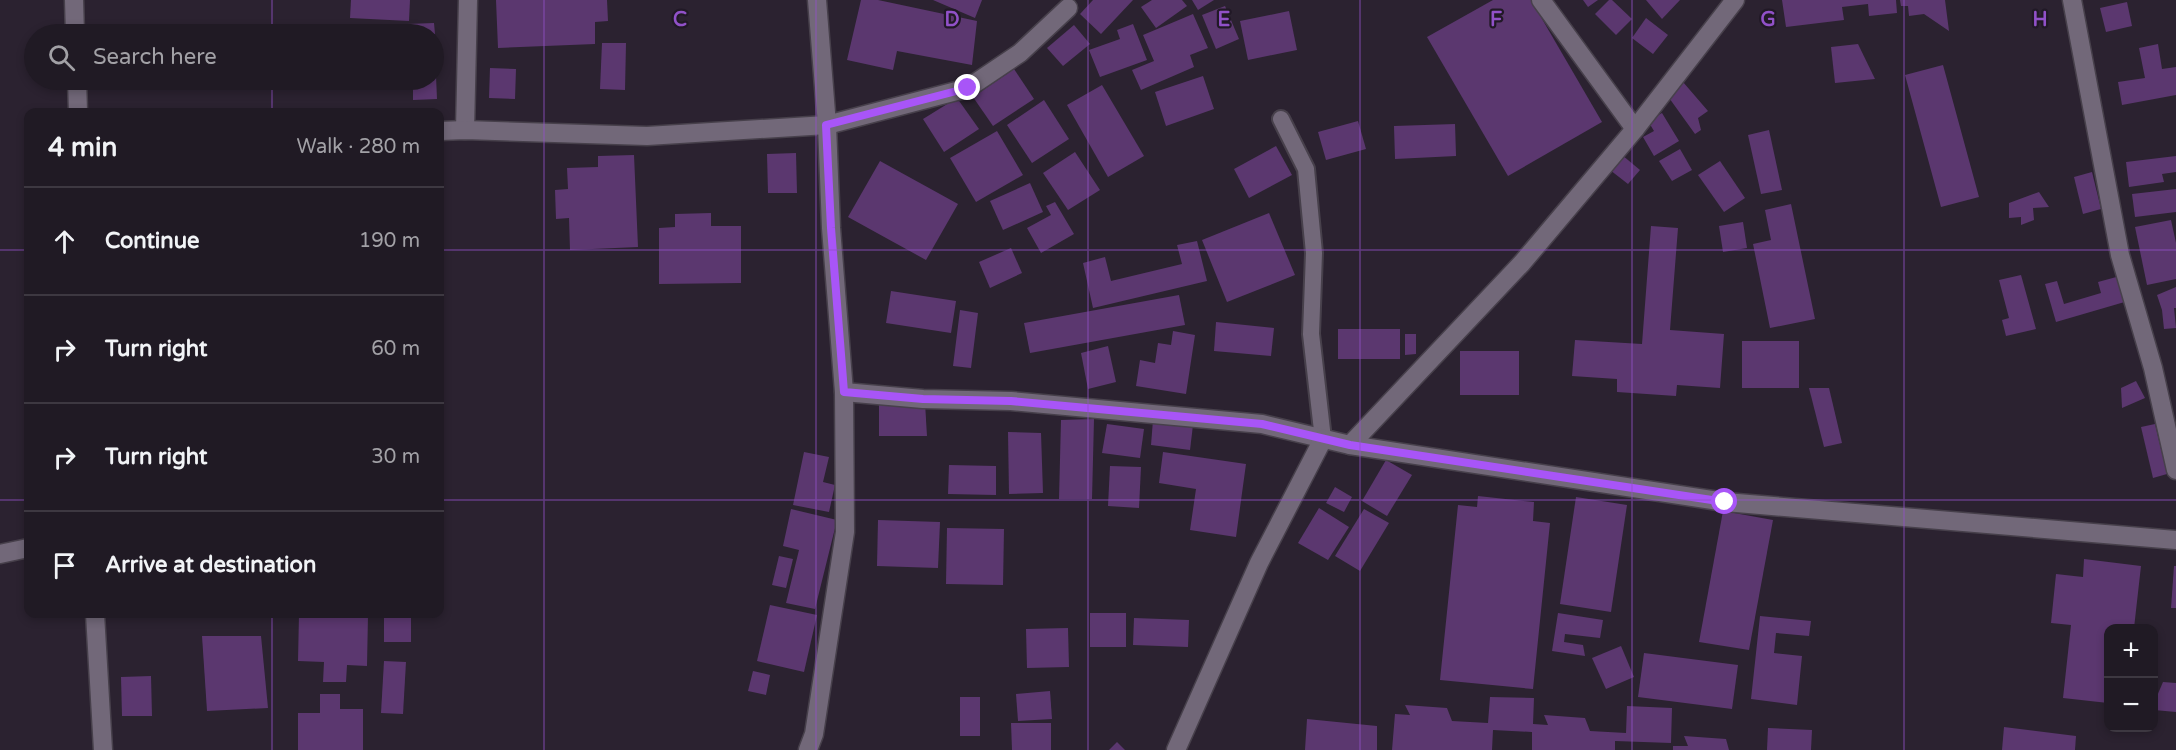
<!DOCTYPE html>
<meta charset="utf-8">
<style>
:root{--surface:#201a24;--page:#2d2731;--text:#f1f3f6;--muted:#a2a1a6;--line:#3d3841}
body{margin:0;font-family:"Varela Round",sans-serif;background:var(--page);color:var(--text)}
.controls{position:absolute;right:18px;bottom:18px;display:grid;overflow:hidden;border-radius:12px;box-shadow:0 3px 9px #0003}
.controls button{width:54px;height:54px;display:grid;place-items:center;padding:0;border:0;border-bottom:2px solid var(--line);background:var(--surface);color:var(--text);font:30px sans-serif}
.stop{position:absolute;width:18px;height:18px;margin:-14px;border:4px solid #a855f7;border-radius:50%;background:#fff}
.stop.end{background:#a855f7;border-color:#fff;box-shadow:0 2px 6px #0008}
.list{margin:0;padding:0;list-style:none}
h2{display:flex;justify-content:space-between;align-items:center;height:78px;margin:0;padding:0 24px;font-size:26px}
h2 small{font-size:20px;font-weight:400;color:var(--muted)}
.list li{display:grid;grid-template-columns:39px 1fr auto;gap:18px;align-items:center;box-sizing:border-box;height:108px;padding:0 24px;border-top:2px solid var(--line)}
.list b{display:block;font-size:22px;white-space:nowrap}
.list em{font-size:20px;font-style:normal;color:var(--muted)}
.icon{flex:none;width:33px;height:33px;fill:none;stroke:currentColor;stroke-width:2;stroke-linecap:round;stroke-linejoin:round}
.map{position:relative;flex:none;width:2176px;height:750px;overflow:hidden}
.search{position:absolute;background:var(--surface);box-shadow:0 3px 9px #0003;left:24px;top:24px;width:420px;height:66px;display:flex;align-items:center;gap:15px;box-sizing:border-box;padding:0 21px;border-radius:33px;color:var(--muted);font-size:22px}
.panel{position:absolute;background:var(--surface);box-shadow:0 3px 9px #0003;left:24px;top:108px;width:420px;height:510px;border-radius:12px}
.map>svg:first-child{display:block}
</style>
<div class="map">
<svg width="2176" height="750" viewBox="0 0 2176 750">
<rect width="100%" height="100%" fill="#2b2230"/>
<g fill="#5b376f">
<path d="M 351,0 L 410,0 L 409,21 L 350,18 Z"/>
<path d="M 496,0 L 607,0 L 608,21 L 595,22 L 595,44 L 498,48 Z"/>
<path d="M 861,0 L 878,0 L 977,21 L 972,65 L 897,51 L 893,70 L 847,60 Z"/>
<path d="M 933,0 L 982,0 L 975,18 Z"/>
<path d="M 1093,0 L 1133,0 L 1101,34 L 1080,14 Z"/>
<path d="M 1152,0 L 1182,0 L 1187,6 L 1156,28 L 1141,7 Z"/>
<path d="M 1192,0 L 1214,0 L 1198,10 Z"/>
<path d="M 1493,0 L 1531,0 L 1602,122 L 1508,176 L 1427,37 Z"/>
<path d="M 1583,0 L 1598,0 L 1588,7 Z"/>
<path d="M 1609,0 L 1612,0 L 1632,19 L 1616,35 L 1595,14 Z"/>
<path d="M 1646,0 L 1680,0 L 1662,19 Z"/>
<path d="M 1782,0 L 1896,0 L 1897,13 L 1869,16 L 1868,4 L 1842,7 L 1844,20 L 1786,27 Z"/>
<path d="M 1900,0 L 1945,0 L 1949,31 L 1924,14 L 1909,16 L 1908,6 L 1901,6 Z"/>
<path d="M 2127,2 L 2132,26 L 2106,32 L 2100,8 Z"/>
<path d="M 1225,6 L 1239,39 L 1216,49 L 1202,15 Z"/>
<path d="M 1289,11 L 1297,50 L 1248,60 L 1240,21 Z"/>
<path d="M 1193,14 L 1208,48 L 1190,55 L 1194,67 L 1141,90 L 1132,70 L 1154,61 L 1143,35 Z"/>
<path d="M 1646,18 L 1668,35 L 1653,54 L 1632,38 Z"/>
<path d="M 434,23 L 435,34 L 407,34 L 407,24 Z"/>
<path d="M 1133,24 L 1147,60 L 1100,77 L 1089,50 L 1120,39 L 1117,30 Z"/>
<path d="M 1074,25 L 1090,44 L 1063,66 L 1047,48 Z"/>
<path d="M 602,43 L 626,43 L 625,90 L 600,89 Z"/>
<path d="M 1858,44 L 1875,79 L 1835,83 L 1831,47 Z"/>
<path d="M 2158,44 L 2162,69 L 2176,67 L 2176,95 L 2122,105 L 2118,82 L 2145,78 L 2139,48 Z"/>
<path d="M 434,52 L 435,52 L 437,99 L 413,100 L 413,87 L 395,87 L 395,80 L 434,80 Z"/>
<path d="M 1943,65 L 1979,197 L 1941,207 L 1905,75 Z"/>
<path d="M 490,68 L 516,69 L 515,99 L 489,98 Z"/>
<path d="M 1014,69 L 1034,99 L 993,126 L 973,97 Z"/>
<path d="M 1203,76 L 1214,109 L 1166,126 L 1155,92 Z"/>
<path d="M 1683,82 L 1708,111 L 1698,118 L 1701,130 L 1695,134 L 1667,95 Z"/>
<path d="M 1102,85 L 1144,156 L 1108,177 L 1067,105 Z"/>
<path d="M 957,98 L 979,129 L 944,152 L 923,119 Z"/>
<path d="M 1044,100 L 1069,139 L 1032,163 L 1007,125 Z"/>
<path d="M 1662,113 L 1679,141 L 1654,156 L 1643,137 L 1654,131 L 1648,121 Z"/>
<path d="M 1358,121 L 1366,149 L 1326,160 L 1318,132 Z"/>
<path d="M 1455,124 L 1456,156 L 1395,159 L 1394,126 Z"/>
<path d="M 1769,130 L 1782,190 L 1761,194 L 1748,135 Z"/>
<path d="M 997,131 L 1023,175 L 976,202 L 950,158 Z"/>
<path d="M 1276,146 L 1292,175 L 1249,198 L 1234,169 Z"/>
<path d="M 1680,149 L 1692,170 L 1672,181 L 1659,161 Z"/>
<path d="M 1075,152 L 1100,190 L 1068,210 L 1043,173 Z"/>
<path d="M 796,153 L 797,193 L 768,193 L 767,154 Z"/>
<path d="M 634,155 L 638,247 L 570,250 L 569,218 L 556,219 L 555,190 L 568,189 L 567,168 L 598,167 L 598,156 Z"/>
<path d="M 1622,155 L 1640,170 L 1628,184 L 1610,170 Z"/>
<path d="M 2176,156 L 2176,172 L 2162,174 L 2164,182 L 2129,187 L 2126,162 Z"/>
<path d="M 880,161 L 958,204 L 926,260 L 848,217 Z"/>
<path d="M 1720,161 L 1745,198 L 1724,212 L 1698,175 Z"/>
<path d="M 2092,172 L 2101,209 L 2083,214 L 2074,177 Z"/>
<path d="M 1030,183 L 1043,212 L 1003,230 L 990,201 Z"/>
<path d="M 2176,189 L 2176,212 L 2135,217 L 2132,194 Z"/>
<path d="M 2039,192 L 2049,207 L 2033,208 L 2034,220 L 2021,225 L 2021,217 L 2009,218 L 2009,203 Z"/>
<path d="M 1055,202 L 1074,234 L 1041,253 L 1027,228 L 1051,215 L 1046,206 Z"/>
<path d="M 1791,204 L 1815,319 L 1770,328 L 1753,244 L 1771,240 L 1765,210 Z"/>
<path d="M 711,213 L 711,226 L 741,226 L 741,283 L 659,284 L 659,228 L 675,227 L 675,214 Z"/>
<path d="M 1269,213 L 1295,275 L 1227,302 L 1202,240 Z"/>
<path d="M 2171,220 L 2176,243 L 2176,279 L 2147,285 L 2135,227 Z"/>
<path d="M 1743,222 L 1747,248 L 1723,252 L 1719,226 Z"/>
<path d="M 1651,226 L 1678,228 L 1670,330 L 1724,334 L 1720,388 L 1677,385 L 1676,396 L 1617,392 L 1617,379 L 1572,376 L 1575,340 L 1642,344 Z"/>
<path d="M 1197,241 L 1207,281 L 1093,308 L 1083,263 L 1105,257 L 1111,281 L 1182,264 L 1177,245 Z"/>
<path d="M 1011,248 L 1022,273 L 990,288 L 979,262 Z"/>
<path d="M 2021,275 L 2036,329 L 2006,336 L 2002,320 L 2009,318 L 1999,280 Z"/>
<path d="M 2120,276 L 2128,301 L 2056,322 L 2045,284 L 2057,281 L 2064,304 L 2101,293 L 2098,282 Z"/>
<path d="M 2176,287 L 2176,308 L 2174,308 L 2176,328 L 2164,329 L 2162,310 L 2157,295 Z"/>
<path d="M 891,291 L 956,301 L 951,333 L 886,323 Z"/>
<path d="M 1179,295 L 1185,325 L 1030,353 L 1024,323 Z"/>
<path d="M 960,310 L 978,313 L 971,368 L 953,366 Z"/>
<path d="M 1216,322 L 1274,328 L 1271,356 L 1214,351 Z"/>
<rect x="1338" y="329" width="62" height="30"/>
<path d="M 1173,331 L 1195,335 L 1186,394 L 1136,386 L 1140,360 L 1155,363 L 1158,343 L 1171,345 Z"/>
<path d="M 1405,334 L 1416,334 L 1416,354 L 1405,355 Z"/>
<rect x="1742" y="341" width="57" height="47"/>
<path d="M 1108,346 L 1116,382 L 1088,389 L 1081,353 Z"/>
<rect x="1460" y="351" width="59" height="44"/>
<path d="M 2136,381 L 2145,398 L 2122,408 L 2121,388 Z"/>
<path d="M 1809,388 L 1829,388 L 1842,443 L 1824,447 Z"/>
<path d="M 879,403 L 925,403 L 927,436 L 879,436 Z"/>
<path d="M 1094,419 L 1092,499 L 1059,499 L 1061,420 Z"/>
<path d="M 1153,420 L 1193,425 L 1190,450 L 1151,445 Z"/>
<path d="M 1107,424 L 1144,429 L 1140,458 L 1102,453 Z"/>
<path d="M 2155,424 L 2167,474 L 2153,478 L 2141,427 Z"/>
<path d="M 1008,432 L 1041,433 L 1043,493 L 1009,494 Z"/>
<path d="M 804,452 L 829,457 L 823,482 L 835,485 L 829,512 L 793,505 Z"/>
<path d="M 1163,452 L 1246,464 L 1236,537 L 1190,530 L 1196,489 L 1159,483 Z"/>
<path d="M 1386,460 L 1412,475 L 1387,516 L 1362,501 Z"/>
<path d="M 949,465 L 996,466 L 996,495 L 948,494 Z"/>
<path d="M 1110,466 L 1141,467 L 1139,508 L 1108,506 Z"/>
<path d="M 1335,487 L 1352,497 L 1344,512 L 1326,503 Z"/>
<path d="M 1478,496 L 1534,502 L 1533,521 L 1550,523 L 1533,689 L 1440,680 L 1458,505 L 1477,507 Z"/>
<path d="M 1576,497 L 1627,505 L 1611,612 L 1560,604 Z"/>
<path d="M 1319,508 L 1349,527 L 1328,560 L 1298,543 Z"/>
<path d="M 791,509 L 837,520 L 815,609 L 786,603 L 799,550 L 783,546 Z"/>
<path d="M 1364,509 L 1389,523 L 1360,571 L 1335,556 Z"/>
<path d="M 1723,511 L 1773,520 L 1749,650 L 1699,642 Z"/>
<path d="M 878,520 L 940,522 L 938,568 L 877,566 Z"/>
<path d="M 947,528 L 1004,529 L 1003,585 L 946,584 Z"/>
<path d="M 779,556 L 793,559 L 786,588 L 772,585 Z"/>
<path d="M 2084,559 L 2141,566 L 2134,628 L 2108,628 L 2108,703 L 2063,698 L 2071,625 L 2051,623 L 2056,574 L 2083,577 Z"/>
<path d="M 2174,566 L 2176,566 L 2176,608 L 2171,608 Z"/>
<path d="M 770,605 L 817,615 L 804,672 L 757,661 Z"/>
<rect x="1090" y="613" width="36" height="34"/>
<path d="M 1558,613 L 1603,620 L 1600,638 L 1565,634 L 1564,642 L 1583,645 L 1585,656 L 1552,651 Z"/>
<path d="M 299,614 L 368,615 L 367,666 L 347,665 L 346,682 L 323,682 L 324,662 L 298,661 Z"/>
<rect x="384" y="614" width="27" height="28"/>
<path d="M 1760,616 L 1811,621 L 1809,636 L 1776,633 L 1774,653 L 1802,656 L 1797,705 L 1751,699 Z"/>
<path d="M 1134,618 L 1189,620 L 1188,647 L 1133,645 Z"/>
<path d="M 1068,628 L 1069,667 L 1027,668 L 1026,629 Z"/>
<path d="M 202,636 L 261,636 L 268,708 L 207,711 Z"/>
<path d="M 1621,646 L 1634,677 L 1606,689 L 1592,658 Z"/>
<path d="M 1644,653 L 1738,665 L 1732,709 L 1638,697 Z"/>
<path d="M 384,661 L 406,662 L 403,714 L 381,713 Z"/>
<path d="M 753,671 L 770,675 L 766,695 L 748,691 Z"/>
<path d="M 151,676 L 152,716 L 122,716 L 121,677 Z"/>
<path d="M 2163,682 L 2176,683 L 2176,712 L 2154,710 L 2154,703 Z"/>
<path d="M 1050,691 L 1052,719 L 1018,721 L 1016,694 Z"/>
<path d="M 320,694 L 340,694 L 340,709 L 363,709 L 363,750 L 298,750 L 298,713 L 320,713 Z"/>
<rect x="960" y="697" width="20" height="39"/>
<path d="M 1490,697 L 1534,698 L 1533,724 L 1548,725 L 1544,715 L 1585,718 L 1590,731 L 1626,733 L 1627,706 L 1672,708 L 1671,743 L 1615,741 L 1615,750 L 1532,750 L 1532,732 L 1493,730 L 1492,750 L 1392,750 L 1395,714 L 1410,715 L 1405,705 L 1447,708 L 1452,721 L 1488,723 Z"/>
<path d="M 1307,719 L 1377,726 L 1377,750 L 1305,750 Z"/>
<path d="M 1011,723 L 1051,723 L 1051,750 L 1012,750 Z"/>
<path d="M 2004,727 L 2076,736 L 2075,750 L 2002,750 Z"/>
<path d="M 1768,728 L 1812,730 L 1811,750 L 1767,750 Z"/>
<path d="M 1684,736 L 1726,739 L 1729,750 L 1673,750 L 1673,746 L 1688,746 Z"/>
<path d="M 1117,742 L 1125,750 L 1109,750 Z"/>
</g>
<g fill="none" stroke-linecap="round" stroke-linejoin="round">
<g stroke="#47404b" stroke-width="20">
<path id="lane" d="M 1281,119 L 1306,169 L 1314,253 L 1311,334 L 1323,439"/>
</g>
<g stroke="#47404b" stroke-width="21">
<g id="street">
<path d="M 74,0 L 75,34"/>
<path d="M 1541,0 L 1635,129"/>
<path d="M 2072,0 L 2120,255 L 2153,368 L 2176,470"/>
<path d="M 77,80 L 78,112"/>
<path d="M 465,130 L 468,0"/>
<path d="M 440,131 L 465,130 L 647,136 L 827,125 L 968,88 L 1020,53 L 1068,8"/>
<path d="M 844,392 L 923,399 L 1011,401 L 1262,424 L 1350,445 L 1725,502 L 2176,540"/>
<path d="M 1350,445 L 1522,263 L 1635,129 L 1735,0"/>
<path d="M 0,554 L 28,548"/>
<path d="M 95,614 L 103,750"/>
<path d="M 808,750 L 814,734 L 845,532 L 844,392 L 831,228 L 827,125 L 817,0"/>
<path d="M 1176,750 L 1259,563 L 1323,439"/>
</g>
</g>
<use href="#lane" stroke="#726879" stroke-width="16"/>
<use href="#street" stroke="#726879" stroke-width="18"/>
</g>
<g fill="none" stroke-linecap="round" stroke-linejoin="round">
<path stroke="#a855f7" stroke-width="8" d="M 968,88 L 826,125 L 831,228 L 844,392 L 923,399 L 1011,401 L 1262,424 L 1350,445 L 1725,502"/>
</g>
<path fill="none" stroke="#9151c8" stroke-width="1.5" stroke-opacity="0.55" d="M 272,0 L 272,34M 544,0 L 544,750M 816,0 L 816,750M 1088,0 L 1088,750M 1360,0 L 1360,750M 1632,0 L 1632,750M 1904,0 L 1904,750M 272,80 L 272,112M 0,250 L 28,250M 440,250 L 2176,250M 0,500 L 28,500M 440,500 L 2176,500M 272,614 L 272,750"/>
<g font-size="20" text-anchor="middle" font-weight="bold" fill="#9151c8" stroke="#211926" stroke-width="4.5" stroke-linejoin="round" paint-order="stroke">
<text x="680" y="26">C</text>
<text x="952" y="26">D</text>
<text x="1224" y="26">E</text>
<text x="1496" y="26">F</text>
<text x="1768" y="26">G</text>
<text x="2040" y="26">H</text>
</g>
</svg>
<div class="controls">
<button>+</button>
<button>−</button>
</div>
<div class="stop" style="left:1725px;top:502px"></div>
<div class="stop end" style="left:968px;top:88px"></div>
<div class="search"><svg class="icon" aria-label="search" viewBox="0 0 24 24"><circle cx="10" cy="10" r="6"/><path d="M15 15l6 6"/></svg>Search here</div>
<section class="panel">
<h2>4 min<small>Walk · 280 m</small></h2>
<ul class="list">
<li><svg class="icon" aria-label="ahead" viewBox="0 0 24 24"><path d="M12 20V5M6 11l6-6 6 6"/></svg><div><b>Continue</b></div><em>190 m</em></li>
<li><svg class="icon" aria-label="right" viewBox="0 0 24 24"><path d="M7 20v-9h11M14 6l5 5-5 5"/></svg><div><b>Turn right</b></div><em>60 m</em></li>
<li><svg class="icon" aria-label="right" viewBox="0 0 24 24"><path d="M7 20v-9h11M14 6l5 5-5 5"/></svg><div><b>Turn right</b></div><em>30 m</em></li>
<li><svg class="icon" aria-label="arrive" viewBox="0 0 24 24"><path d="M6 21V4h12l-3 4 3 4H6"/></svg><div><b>Arrive at destination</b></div></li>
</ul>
</section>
</div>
